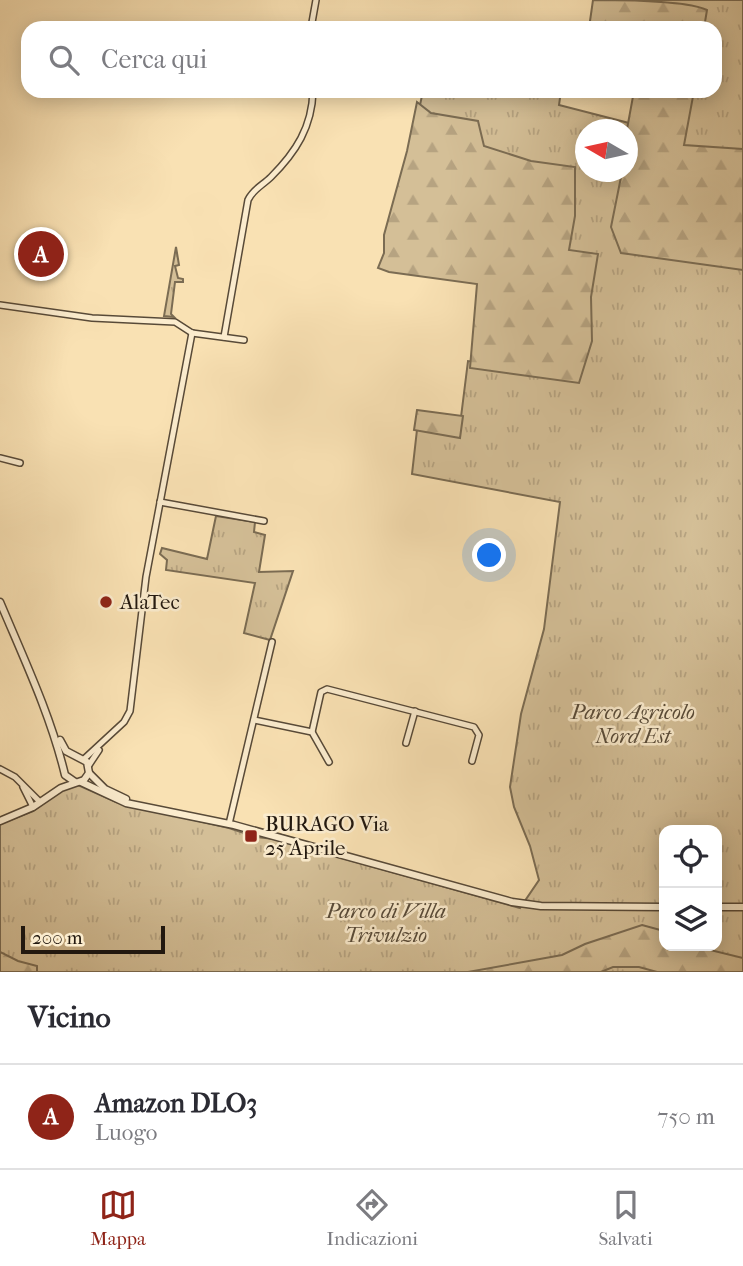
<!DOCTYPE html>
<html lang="it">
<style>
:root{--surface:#fff;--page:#f7f7f7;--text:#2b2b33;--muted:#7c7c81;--line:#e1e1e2;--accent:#8f2418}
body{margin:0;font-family:"IM FELL French Canon",serif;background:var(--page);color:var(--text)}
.controls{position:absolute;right:21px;bottom:21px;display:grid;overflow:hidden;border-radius:14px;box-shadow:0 4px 18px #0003}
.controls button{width:63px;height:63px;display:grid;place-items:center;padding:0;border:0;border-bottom:2px solid var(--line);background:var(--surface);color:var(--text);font:35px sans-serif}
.compass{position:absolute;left:575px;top:119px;width:63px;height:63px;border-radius:50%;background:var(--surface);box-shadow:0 4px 18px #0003;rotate:279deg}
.scale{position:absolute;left:21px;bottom:18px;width:144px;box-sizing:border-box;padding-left:7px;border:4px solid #22180f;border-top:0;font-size:19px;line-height:24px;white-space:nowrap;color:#22180f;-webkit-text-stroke:5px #fbecce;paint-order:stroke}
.you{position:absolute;left:490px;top:556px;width:24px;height:24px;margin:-18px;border:5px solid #fff;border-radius:50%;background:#1a73e8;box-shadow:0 0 0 10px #1a73e833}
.badge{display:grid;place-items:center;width:46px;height:46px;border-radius:50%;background:var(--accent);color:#fff;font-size:23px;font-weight:700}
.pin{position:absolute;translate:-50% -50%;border:4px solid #fff;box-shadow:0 2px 7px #0006}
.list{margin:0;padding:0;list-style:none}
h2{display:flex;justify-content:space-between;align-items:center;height:91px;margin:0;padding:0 28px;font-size:30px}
h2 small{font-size:23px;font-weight:400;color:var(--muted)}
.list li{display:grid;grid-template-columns:46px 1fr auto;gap:21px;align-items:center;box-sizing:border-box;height:105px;padding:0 28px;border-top:2px solid var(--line)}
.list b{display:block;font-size:26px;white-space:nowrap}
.list p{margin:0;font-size:23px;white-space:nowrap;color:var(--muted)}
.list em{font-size:23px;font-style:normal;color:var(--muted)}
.icon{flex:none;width:38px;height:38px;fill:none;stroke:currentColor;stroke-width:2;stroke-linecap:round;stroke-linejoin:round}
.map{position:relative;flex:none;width:743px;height:972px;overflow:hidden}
.search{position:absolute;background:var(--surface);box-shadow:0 4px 18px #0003;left:21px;right:21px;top:21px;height:77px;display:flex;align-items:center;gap:18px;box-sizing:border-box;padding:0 24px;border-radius:21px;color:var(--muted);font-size:26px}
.sheet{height:196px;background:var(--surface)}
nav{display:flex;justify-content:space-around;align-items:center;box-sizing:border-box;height:98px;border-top:2px solid var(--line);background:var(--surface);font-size:19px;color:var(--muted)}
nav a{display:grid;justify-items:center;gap:4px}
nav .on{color:var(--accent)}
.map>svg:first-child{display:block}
</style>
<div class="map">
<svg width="743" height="972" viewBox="0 0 743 972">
<defs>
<pattern id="grass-tufts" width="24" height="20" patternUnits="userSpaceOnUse" patternTransform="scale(1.75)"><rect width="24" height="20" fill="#d4bf97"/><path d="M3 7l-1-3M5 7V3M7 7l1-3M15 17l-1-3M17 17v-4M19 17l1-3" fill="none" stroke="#b6a381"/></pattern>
<pattern id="forest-firs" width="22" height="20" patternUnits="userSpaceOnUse" patternTransform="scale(1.75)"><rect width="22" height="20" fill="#d4bf97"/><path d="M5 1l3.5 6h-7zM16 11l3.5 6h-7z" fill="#b6a381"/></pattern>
</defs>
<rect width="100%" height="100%" fill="#f9e1b3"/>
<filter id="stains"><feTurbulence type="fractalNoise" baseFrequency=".00286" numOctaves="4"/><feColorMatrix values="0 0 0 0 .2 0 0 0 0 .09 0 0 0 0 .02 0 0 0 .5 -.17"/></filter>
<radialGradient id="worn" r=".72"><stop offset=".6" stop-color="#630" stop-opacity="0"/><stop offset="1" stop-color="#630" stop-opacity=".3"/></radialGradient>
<g fill="url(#grass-tufts)" stroke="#7b6c53" stroke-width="2" fill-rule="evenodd">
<path d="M 611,0 L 743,0 L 743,972 L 0,972 L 0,824 L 33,811 L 62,789 L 78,785 L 116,802 L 229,828 L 247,834 L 248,836 L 274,839 L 520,908 L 539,880 L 530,846 L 514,807 L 510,787 L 521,714 L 544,629 L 560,502 L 412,474 L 418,421 L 461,417 L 468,361 L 528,368 L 556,251 L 417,119 L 423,91 L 561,91 L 559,105 L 629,123 L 636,91 L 715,91 L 715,28 L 607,28 ZM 586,130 L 628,130 L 628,172 L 586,172 ZM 664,830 L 717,830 L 717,946 L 664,946 Z"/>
<path d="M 176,247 L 179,265 L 175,266 L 178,278 L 183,279 L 183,282 L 175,282 L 171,314 L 174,317 L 164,316 Z"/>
<path d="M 216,516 L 255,522 L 254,532 L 265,535 L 259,572 L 293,571 L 270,640 L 244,633 L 255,583 L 166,570 L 167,560 L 160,554 L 162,548 L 207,559 Z"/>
</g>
<g fill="url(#forest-firs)" stroke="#7b6c53" stroke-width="2">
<path d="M 593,0 C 620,0 686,0 707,10 L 704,28 L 589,28 Z"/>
<path d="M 634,91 L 694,91 L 684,145 L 743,149 L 743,270 L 621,253 L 611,227 L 622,172 L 628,172 L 627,129 Z"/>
<path d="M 417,102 L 431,113 L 478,121 L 484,146 L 531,161 L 575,167 L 575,216 L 569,250 L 598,254 L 591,297 L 592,341 L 579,383 L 470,368 L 477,284 L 389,272 L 378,268 L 384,253 L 384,235 L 407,151 Z"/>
<path d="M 417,410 L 463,416 L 460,438 L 414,430 Z"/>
<path d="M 642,925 L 664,931 L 664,946 L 694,946 L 743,958 L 743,972 L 657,972 L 639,967 L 613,967 L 601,972 L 468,972 L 562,955 L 585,944 Z"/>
<path d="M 0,952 L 18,961 L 37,966 L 37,972 L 0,972 Z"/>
</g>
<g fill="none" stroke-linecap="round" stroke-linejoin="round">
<g stroke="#584a38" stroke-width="8">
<g id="minor">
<path d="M 311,28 L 316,0"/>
<path d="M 0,305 L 92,318 L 175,322 L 192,333"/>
<path d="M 192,333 L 244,340"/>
<path d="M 224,337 L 248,200 C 253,189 263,185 271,177 C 296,152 312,127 313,91"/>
<path d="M 0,458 L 20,463"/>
<path d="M 160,502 L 264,521"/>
<path d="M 254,720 L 312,732 L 329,762"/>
<path d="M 312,732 L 321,692 L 327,689 L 474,727 L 479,735 L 472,761"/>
<path d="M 406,743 L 415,711"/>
<path d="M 84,759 L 124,722 L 130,711 L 146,577 L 192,333"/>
<path d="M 89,765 L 99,750"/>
<path d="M 0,769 L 15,777 L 40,802"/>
<path d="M 23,787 L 33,807"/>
<path d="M 229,824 L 272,642"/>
</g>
</g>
<g stroke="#584a38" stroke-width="9">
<g id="tertiary">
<path d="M 0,602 C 24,659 51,716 65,775 L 75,782"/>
<path d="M 89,773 L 105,789 L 126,799"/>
<path d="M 81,782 L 126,803 L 234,825 L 512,902 L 541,906 L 664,907"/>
<path d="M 0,821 L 33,807 L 61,788 L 84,780 L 89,773 L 87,762 L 66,751 L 60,740"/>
<path d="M 717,907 L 743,907"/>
</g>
</g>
<use href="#minor" stroke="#fbecce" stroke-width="5"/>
<use href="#tertiary" stroke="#fbecce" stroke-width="6"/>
</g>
<g fill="#8f2418" stroke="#fbecce" stroke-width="2.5">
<circle cx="106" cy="602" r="7"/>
<rect x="244" y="829" width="14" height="14" rx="3.5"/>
</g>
<g text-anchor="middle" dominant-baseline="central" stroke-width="5" stroke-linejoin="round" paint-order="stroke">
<g font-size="21" fill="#22180f" stroke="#fbecce" text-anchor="start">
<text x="120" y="602">AlaTec</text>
<text x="265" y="824">BURAGO Via<tspan x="265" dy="24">25 Aprile</tspan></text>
</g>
<g font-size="21" font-style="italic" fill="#574a38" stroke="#fbecce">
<text x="633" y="712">Parco Agricolo<tspan x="633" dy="24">Nord Est</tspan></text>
<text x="386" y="911">Parco di Villa<tspan x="386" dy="24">Trivulzio</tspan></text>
</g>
</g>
<rect width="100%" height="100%" filter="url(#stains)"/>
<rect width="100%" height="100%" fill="url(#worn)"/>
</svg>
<div class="controls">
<button><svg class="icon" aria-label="locate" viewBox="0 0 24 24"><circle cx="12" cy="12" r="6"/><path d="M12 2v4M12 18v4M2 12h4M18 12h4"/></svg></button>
<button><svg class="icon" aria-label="layers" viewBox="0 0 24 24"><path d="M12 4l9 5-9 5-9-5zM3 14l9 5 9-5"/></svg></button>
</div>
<svg class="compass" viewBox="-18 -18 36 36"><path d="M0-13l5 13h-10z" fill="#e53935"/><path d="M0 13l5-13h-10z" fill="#7c7c81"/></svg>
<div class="scale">200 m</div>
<div class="you"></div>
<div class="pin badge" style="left:41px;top:254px">A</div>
<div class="search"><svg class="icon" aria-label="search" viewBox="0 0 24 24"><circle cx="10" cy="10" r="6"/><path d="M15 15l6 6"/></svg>Cerca qui</div>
</div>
<section class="sheet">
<h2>Vicino<small></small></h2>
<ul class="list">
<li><span class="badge">A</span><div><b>Amazon DLO3</b><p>Luogo</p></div><em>750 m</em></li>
</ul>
</section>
<nav>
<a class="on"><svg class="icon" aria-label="map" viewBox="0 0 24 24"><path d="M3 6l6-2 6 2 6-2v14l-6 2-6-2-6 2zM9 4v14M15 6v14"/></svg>Mappa</a>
<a><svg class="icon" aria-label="directions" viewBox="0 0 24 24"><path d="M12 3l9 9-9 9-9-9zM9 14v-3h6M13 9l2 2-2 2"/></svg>Indicazioni</a>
<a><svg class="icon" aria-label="saved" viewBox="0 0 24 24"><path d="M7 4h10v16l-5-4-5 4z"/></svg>Salvati</a>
</nav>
